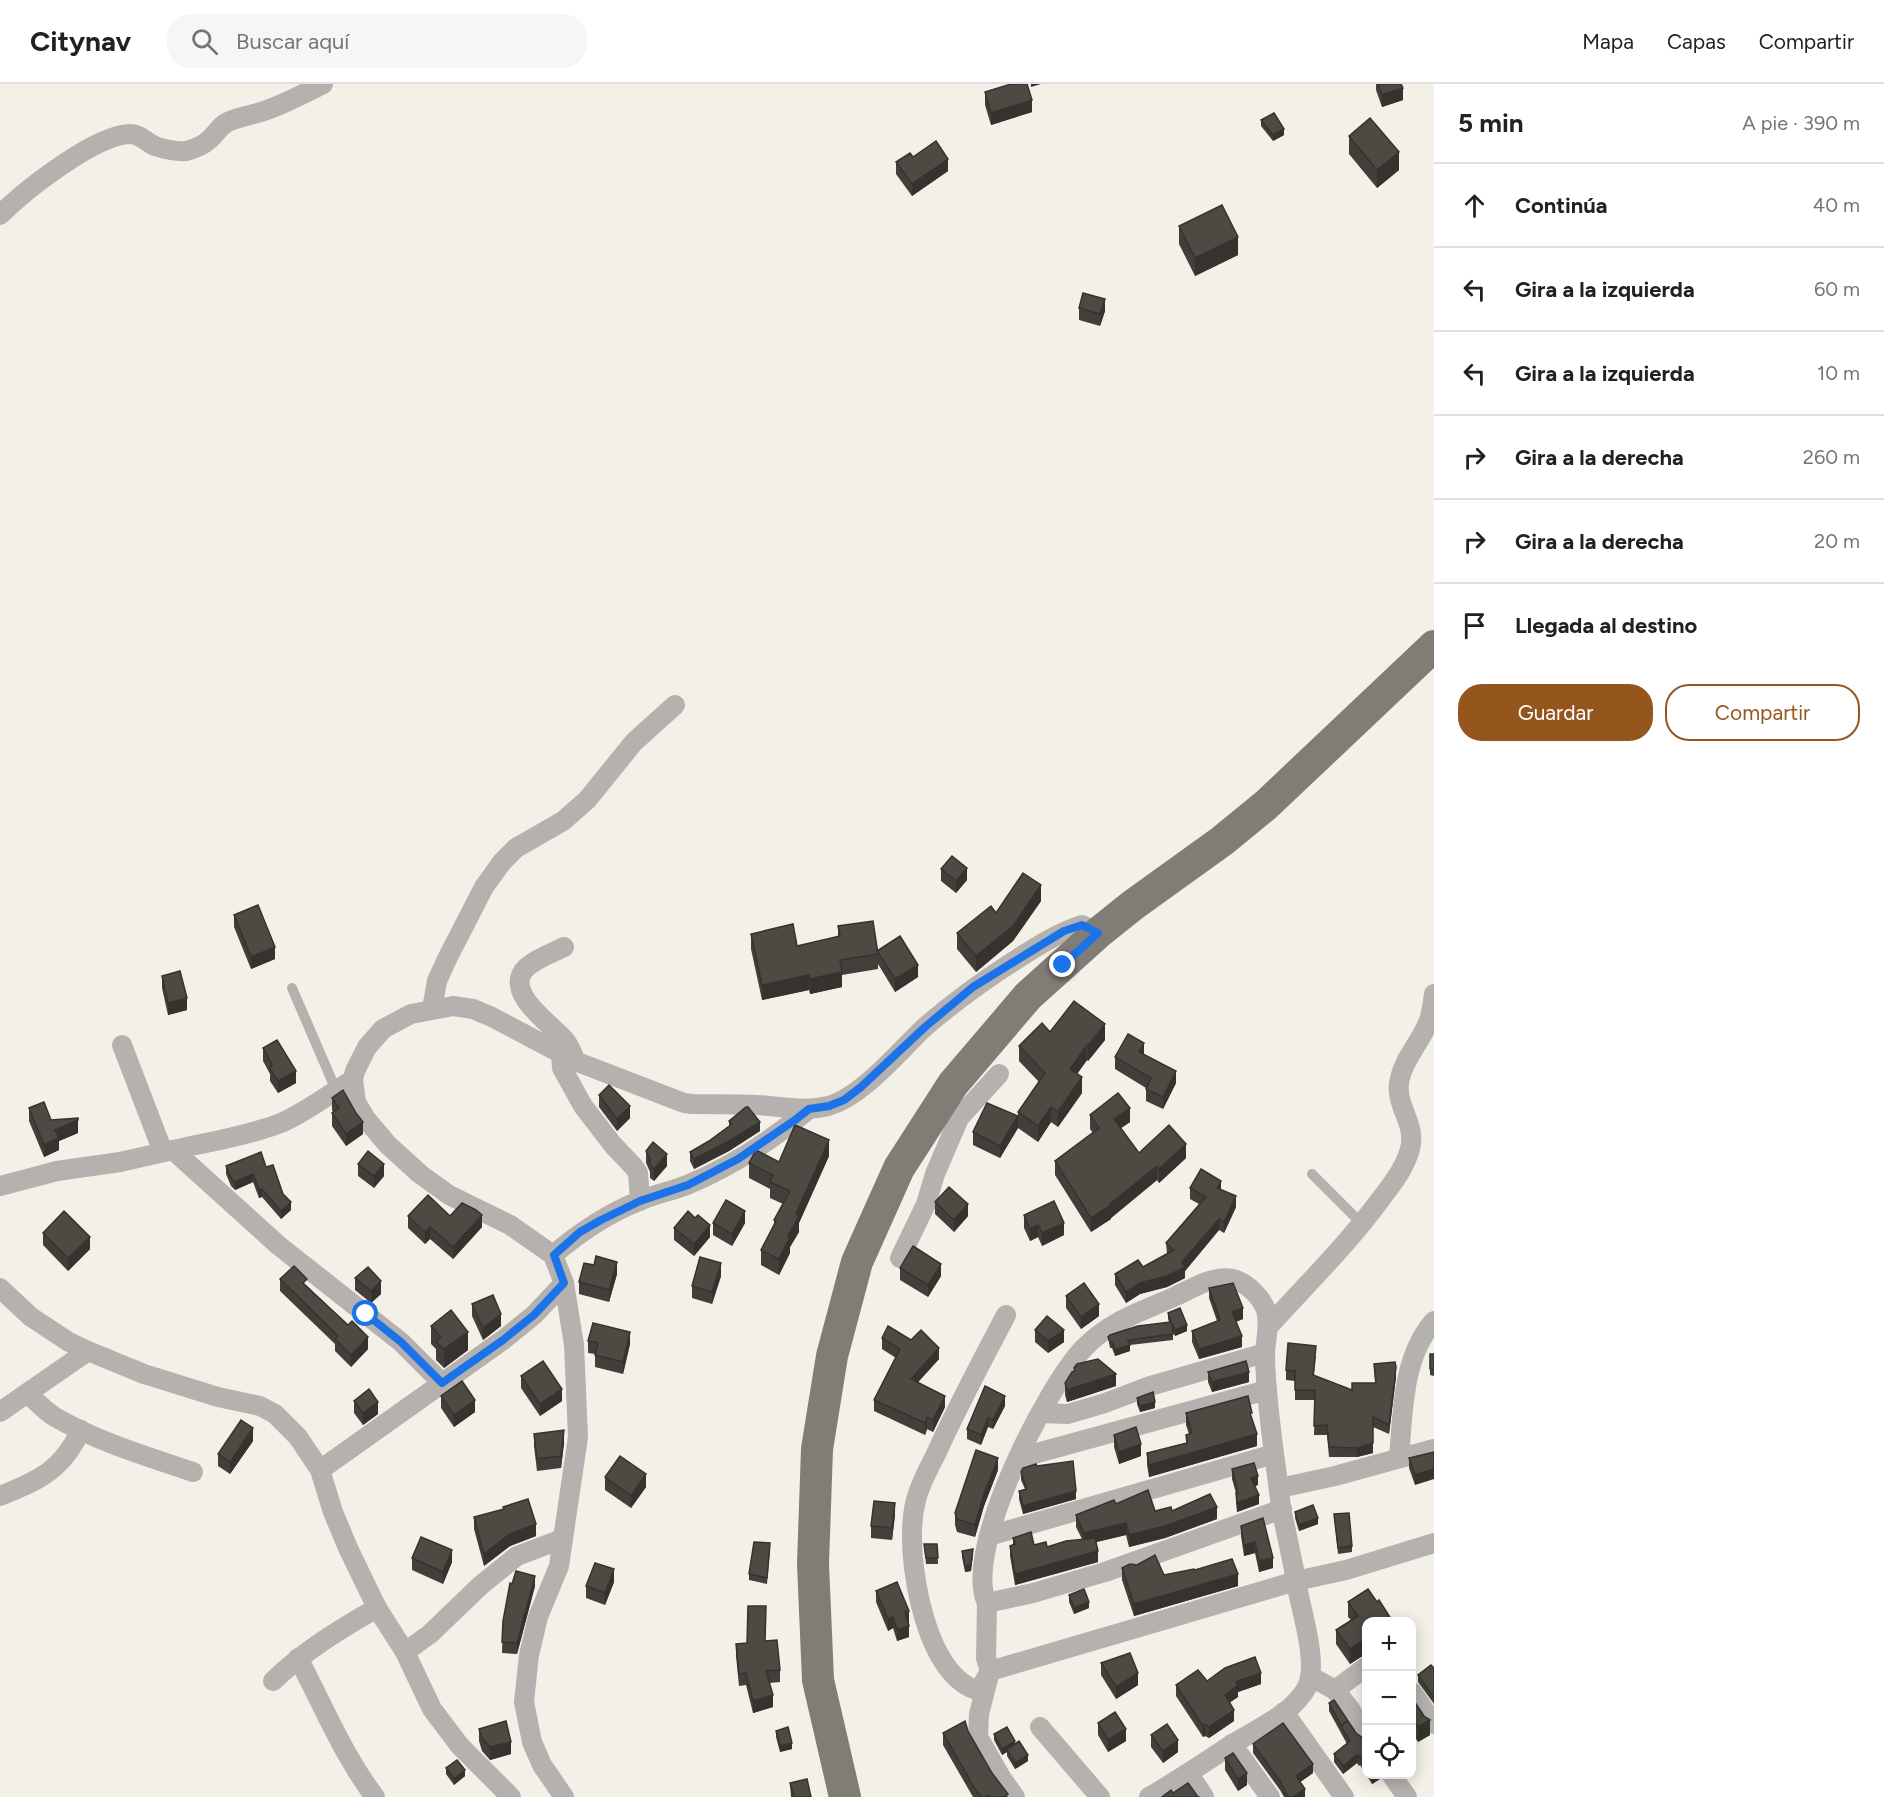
<!DOCTYPE html>
<html lang="es">
<meta charset="utf-8">
<style>
:root{--surface:#fff;--page:#f6f6f6;--text:#202124;--muted:#757577;--line:#e0e0e0;--accent:#95561d}
body{margin:0;font-family:Figtree,sans-serif;background:var(--page);color:var(--text)}
.controls{position:absolute;right:18px;bottom:18px;display:grid;overflow:hidden;border-radius:12px;box-shadow:0 3px 15px #0003}
.controls button{width:54px;height:54px;display:grid;place-items:center;padding:0;border:0;border-bottom:2px solid var(--line);background:var(--surface);color:var(--text);font:30px sans-serif}
.stop{position:absolute;width:18px;height:18px;margin:-14px;border:4px solid #1a73e8;border-radius:50%;background:#fff}
.stop.end{background:#1a73e8;border-color:#fff;box-shadow:0 2px 6px #0008}
.list{margin:0;padding:0;list-style:none}
h2{display:flex;justify-content:space-between;align-items:center;height:78px;margin:0;padding:0 24px;font-size:26px}
h2 small{font-size:20px;font-weight:400;color:var(--muted)}
.list li{display:grid;grid-template-columns:39px 1fr auto;gap:18px;align-items:center;box-sizing:border-box;height:84px;padding:0 24px;border-top:2px solid var(--line)}
.list b{display:block;font-size:22px;white-space:nowrap}
.list em{font-size:20px;font-style:normal;color:var(--muted)}
.actions{display:flex;gap:12px;padding:18px 24px}
.actions a{flex:1;padding:14px 0;border:2px solid var(--accent);border-radius:24px;text-align:center;font-size:21px;color:var(--accent)}
.actions .main{background:var(--accent);color:#fff}
.icon{flex:none;width:33px;height:33px;fill:none;stroke:currentColor;stroke-width:2;stroke-linecap:round;stroke-linejoin:round}
.map{position:relative;flex:none;width:1434px;height:1713px;overflow:hidden}
header{display:flex;align-items:center;gap:36px;box-sizing:border-box;height:84px;padding:0 30px;background:var(--surface);border-bottom:2px solid var(--line)}
header strong{font-size:28px}
nav{display:flex;gap:33px;margin-inline-start:auto;font-size:21px}
.search{width:420px;height:54px;background:var(--page);display:flex;align-items:center;gap:15px;box-sizing:border-box;padding:0 21px;border-radius:24px;color:var(--muted);font-size:22px}
main{display:flex}
aside{flex:1;background:var(--surface)}
.map>svg:first-child{display:block}
</style>
<header>
<strong>Citynav</strong>
<div class="search"><svg class="icon" aria-label="search" viewBox="0 0 24 24"><circle cx="10" cy="10" r="6"/><path d="M15 15l6 6"/></svg>Buscar aquí</div>
<nav><a>Mapa</a><a>Capas</a><a>Compartir</a></nav>
</header>
<main>
<div class="map">
<svg width="1434" height="1713" viewBox="0 0 1434 1713">
<rect width="100%" height="100%" fill="#f2f0e7"/>
<g fill="none" stroke-linecap="round" stroke-linejoin="round">
<g stroke="#b4b1ae" stroke-width="10">
<path d="M 292,904 L 336,1006"/>
<path d="M 1312,1090 L 1362,1140"/>
</g>
<g stroke="#b4b1ae" stroke-width="20">
<path d="M 0,131 C 25,106 95,51 130,50 C 140,50 146,58 155,62 C 163,65 178,68 186,67 C 194,65 204,61 210,55 C 216,50 219,43 226,39 C 237,33 249,32 261,28 C 283,21 303,10 323,0"/>
<path d="M 564,863 C 552,869 537,874 527,883 C 501,907 551,940 565,956 C 570,963 573,969 575,977"/>
<path d="M 432,925 L 437,897 L 447,875 L 484,803 L 502,778 L 516,764 L 563,737 L 587,716 L 634,658 L 675,621"/>
<path d="M 122,961 L 163,1068"/>
<path d="M 561,969 L 562,984 L 583,1022 L 613,1061 L 634,1083 L 638,1089 L 640,1117"/>
<path d="M 959,1034 L 999,990"/>
<path d="M 173,1066 C 208,1058 247,1052 281,1039 C 306,1028 329,1010 353,996"/>
<path d="M 0,1102 L 57,1087 L 120,1078 L 173,1066 L 278,1161 L 401,1258 L 442,1299"/>
<path d="M 553,1171 C 580,1148 607,1130 639,1117 C 655,1110 672,1107 687,1101 C 731,1083 773,1055 809,1025"/>
<path d="M 900,1174 L 926,1120 L 935,1090 L 959,1034 L 941,1019"/>
<path d="M 0,1204 L 31,1233 L 69,1258 L 88,1267 L 144,1290 L 218,1313 L 260,1322 L 275,1330 L 298,1353 L 320,1386 L 333,1428 L 348,1464 L 377,1524 L 405,1568 L 432,1625 L 460,1662 L 511,1713"/>
<path d="M 1006,1231 C 982,1277 957,1323 936,1370 C 929,1384 920,1400 916,1416 C 906,1454 916,1514 930,1551 C 939,1574 954,1600 979,1607 L 990,1587 L 1296,1497 L 1346,1486 L 1434,1459"/>
<path d="M 1268,1243 C 1306,1201 1347,1161 1380,1116 C 1392,1100 1405,1084 1410,1065 C 1417,1038 1393,1021 1400,994 C 1405,973 1419,960 1427,941 C 1432,931 1432,921 1434,910"/>
<path d="M 27,1309 C 36,1317 45,1327 55,1333 C 98,1358 146,1372 193,1388"/>
<path d="M 0,1328 L 88,1267"/>
<path d="M 1041,1329 L 1068,1330 L 1105,1319 L 1150,1302 L 1265,1269"/>
<path d="M 1019,1374 L 1267,1306"/>
<path d="M 1399,1374 C 1403,1329 1402,1273 1434,1237"/>
<path d="M 320,1386 L 503,1256 L 534,1231 L 564,1199"/>
<path d="M 1280,1404 L 1335,1392 L 1434,1365"/>
<path d="M 0,1412 C 40,1396 62,1386 81,1346"/>
<path d="M 989,1452 L 1274,1370"/>
<path d="M 987,1519 C 962,1468 1046,1304 1083,1265 C 1109,1237 1143,1227 1176,1212 C 1193,1204 1217,1189 1236,1196 C 1249,1201 1261,1213 1266,1226 C 1270,1239 1266,1255 1265,1268 C 1265,1302 1270,1337 1274,1370 C 1277,1389 1279,1410 1282,1429 C 1287,1452 1292,1474 1296,1497 C 1300,1524 1319,1578 1307,1603 C 1293,1630 1256,1645 1231,1661 C 1204,1679 1177,1697 1149,1713"/>
<path d="M 405,1568 L 430,1550 L 481,1501 L 517,1472 L 562,1455"/>
<path d="M 298,1574 C 323,1621 343,1671 375,1713"/>
<path d="M 1310,1592 L 1335,1606 L 1350,1625 L 1366,1651"/>
<path d="M 273,1597 C 304,1567 340,1545 377,1524"/>
<path d="M 1335,1606 L 1366,1583"/>
<path d="M 1412,1608 L 1434,1640"/>
<path d="M 1284,1628 L 1344,1713"/>
<path d="M 1040,1643 L 1100,1713"/>
<path d="M 1232,1660 L 1270,1713"/>
<path d="M 1189,1690 L 1204,1713"/>
<path d="M 1391,1690 L 1407,1713"/>
<path d="M 564,1713 L 542,1681 L 532,1658 L 524,1618 L 529,1571 L 538,1533 L 559,1482 L 578,1353 L 574,1261 L 564,1199 L 553,1171 L 510,1141 L 449,1111 L 420,1090 L 388,1061 L 366,1035 L 356,1018 L 353,996 L 355,987 L 367,963 L 383,945 L 411,930 L 453,922 L 473,925 L 492,933 L 575,977 L 684,1019 L 692,1020 C 713,1020 734,1020 756,1021 C 779,1022 804,1028 828,1022 C 862,1013 900,966 926,942 C 954,918 983,897 1014,877 C 1036,863 1057,849 1082,841 L 1098,849"/>
<path d="M 1015,1713 L 1002,1695 L 978,1653 L 979,1630 L 990,1587 L 986,1574 L 987,1519 L 1033,1509 L 1105,1488 L 1282,1425"/>
</g>
<path stroke="#827c77" stroke-width="32" d="M 845,1713 L 818,1596 L 813,1480 L 817,1365 L 832,1272 L 857,1178 L 899,1084 L 953,1000 L 1028,912 L 1098,849 L 1133,821 L 1222,757 L 1266,721 L 1434,562"/>
</g>
<g fill="#423f3a">
<path d="M 1376,0 L 1401,0 L 1403,16 L 1382,23 L 1376,6 Z"/>
<path d="M 985,8 L 1032,28 L 991,41 L 985,21 Z"/>
<path d="M 1261,36 L 1284,51 L 1273,57 L 1261,42 Z"/>
<path d="M 1349,52 L 1399,86 L 1377,104 L 1349,70 Z"/>
<path d="M 913,73 L 948,87 L 912,112 L 896,90 L 896,78 Z"/>
<path d="M 1179,142 L 1238,171 L 1195,192 L 1179,160 Z"/>
<path d="M 1079,224 L 1105,227 L 1100,242 L 1079,236 Z"/>
<path d="M 941,785 L 967,796 L 956,809 L 941,797 Z"/>
<path d="M 1041,817 L 1013,857 L 976,888 L 957,865 L 957,849 L 996,829 Z"/>
<path d="M 234,831 L 275,875 L 251,885 L 234,843 Z"/>
<path d="M 838,842 L 918,893 L 895,908 L 878,880 L 878,885 L 842,891 L 842,903 L 810,910 L 809,906 L 762,916 L 751,865 L 751,850 L 797,862 L 838,853 Z"/>
<path d="M 162,892 L 187,926 L 168,931 L 162,904 Z"/>
<path d="M 1050,948 L 1105,956 L 1088,977 L 1087,976 L 1077,990 L 1082,1009 L 1058,1043 L 1051,1038 L 1038,1058 L 1018,1044 L 1000,1074 L 973,1061 L 973,1048 L 1018,1032 L 1018,1028 L 1039,998 L 1019,977 L 1019,962 Z"/>
<path d="M 263,964 L 296,999 L 278,1009 L 270,997 L 270,990 L 263,977 Z"/>
<path d="M 1115,973 L 1176,999 L 1163,1025 L 1146,1017 L 1146,1004 L 1115,985 Z"/>
<path d="M 599,1011 L 630,1034 L 617,1047 L 599,1023 Z"/>
<path d="M 332,1014 L 363,1050 L 346,1062 L 332,1042 L 332,1029 L 333,1028 L 332,1026 Z"/>
<path d="M 29,1024 L 51,1036 L 78,1049 L 59,1057 L 59,1066 L 44,1073 L 29,1037 Z"/>
<path d="M 1090,1031 L 1130,1038 L 1121,1044 L 1139,1069 L 1186,1074 L 1159,1099 L 1157,1096 L 1111,1134 L 1111,1135 L 1091,1148 L 1055,1091 L 1055,1077 L 1093,1049 L 1090,1045 Z"/>
<path d="M 729,1037 L 760,1047 L 729,1067 L 694,1085 L 690,1077 L 690,1068 L 709,1057 L 729,1042 Z"/>
<path d="M 646,1067 L 667,1082 L 654,1097 L 650,1094 L 650,1088 L 646,1079 Z"/>
<path d="M 829,1072 L 799,1139 L 799,1148 L 790,1163 L 790,1169 L 779,1191 L 761,1181 L 761,1166 L 774,1141 L 774,1136 L 783,1120 L 770,1114 L 770,1105 L 749,1094 L 749,1079 L 779,1078 Z"/>
<path d="M 358,1080 L 384,1092 L 374,1104 L 358,1092 Z"/>
<path d="M 226,1082 L 266,1083 L 283,1110 L 291,1126 L 281,1135 L 262,1113 L 259,1114 L 253,1098 L 235,1106 L 231,1102 L 226,1090 Z"/>
<path d="M 1190,1104 L 1221,1105 L 1236,1123 L 1224,1149 L 1219,1146 L 1185,1187 L 1185,1194 L 1167,1203 L 1140,1210 L 1126,1219 L 1115,1201 L 1115,1190 L 1143,1183 L 1167,1170 L 1166,1159 L 1199,1120 L 1190,1115 Z"/>
<path d="M 935,1118 L 968,1132 L 954,1148 L 935,1130 Z"/>
<path d="M 1024,1131 L 1064,1151 L 1042,1162 L 1038,1153 L 1030,1157 L 1024,1144 Z"/>
<path d="M 408,1132 L 450,1132 L 482,1143 L 453,1175 L 430,1155 L 425,1160 L 408,1144 Z"/>
<path d="M 713,1139 L 745,1139 L 732,1162 L 713,1151 Z"/>
<path d="M 674,1144 L 710,1153 L 694,1172 L 674,1156 Z"/>
<path d="M 43,1149 L 90,1165 L 68,1187 L 43,1161 Z"/>
<path d="M 900,1184 L 941,1192 L 928,1213 L 900,1196 Z"/>
<path d="M 617,1190 L 609,1218 L 579,1210 L 579,1198 Z"/>
<path d="M 721,1192 L 712,1220 L 692,1214 L 692,1202 Z"/>
<path d="M 355,1194 L 381,1210 L 371,1219 L 355,1206 Z"/>
<path d="M 280,1195 L 307,1202 L 368,1265 L 351,1283 L 335,1267 L 335,1260 L 280,1207 Z"/>
<path d="M 1209,1204 L 1243,1235 L 1236,1238 L 1242,1263 L 1199,1275 L 1192,1258 L 1192,1247 L 1217,1237 L 1209,1214 Z"/>
<path d="M 1066,1212 L 1099,1232 L 1081,1245 L 1066,1224 Z"/>
<path d="M 472,1220 L 501,1242 L 483,1256 L 472,1232 Z"/>
<path d="M 1168,1229 L 1187,1247 L 1175,1252 L 1173,1248 L 1173,1256 L 1130,1261 L 1130,1267 L 1115,1272 L 1112,1264 L 1110,1264 L 1108,1253 L 1169,1238 L 1168,1235 Z"/>
<path d="M 431,1242 L 468,1266 L 444,1284 L 436,1276 L 436,1265 L 431,1260 Z"/>
<path d="M 1035,1246 L 1064,1258 L 1048,1269 L 1035,1258 Z"/>
<path d="M 882,1254 L 939,1275 L 918,1298 L 945,1323 L 933,1348 L 927,1345 L 925,1351 L 874,1327 L 874,1316 L 896,1274 L 882,1265 Z"/>
<path d="M 588,1257 L 630,1260 L 623,1290 L 595,1283 L 595,1270 L 588,1269 Z"/>
<path d="M 1434,1270 L 1434,1292 L 1430,1291 L 1430,1285 Z"/>
<path d="M 1316,1272 L 1314,1292 L 1352,1306 L 1375,1299 L 1374,1280 L 1396,1293 L 1389,1350 L 1373,1343 L 1373,1369 L 1357,1373 L 1329,1373 L 1327,1351 L 1314,1351 L 1315,1316 L 1295,1316 L 1295,1297 L 1286,1296 L 1286,1286 Z"/>
<path d="M 1074,1284 L 1116,1302 L 1067,1318 L 1065,1311 L 1065,1299 L 1074,1287 Z"/>
<path d="M 1208,1288 L 1249,1298 L 1212,1308 L 1208,1298 Z"/>
<path d="M 521,1292 L 562,1317 L 540,1332 L 521,1304 Z"/>
<path d="M 441,1312 L 475,1328 L 454,1343 L 441,1324 Z"/>
<path d="M 1137,1314 L 1155,1324 L 1140,1328 L 1137,1320 Z"/>
<path d="M 354,1317 L 378,1330 L 363,1341 L 354,1329 Z"/>
<path d="M 1005,1322 L 993,1345 L 988,1343 L 981,1361 L 967,1355 L 967,1345 Z"/>
<path d="M 1186,1329 L 1252,1337 L 1257,1362 L 1149,1393 L 1147,1381 L 1147,1369 L 1186,1359 L 1186,1351 L 1189,1350 L 1186,1341 Z"/>
<path d="M 534,1350 L 564,1359 L 561,1384 L 537,1387 L 534,1362 Z"/>
<path d="M 1114,1351 L 1141,1372 L 1119,1380 L 1114,1363 Z"/>
<path d="M 253,1357 L 230,1390 L 218,1382 L 218,1370 Z"/>
<path d="M 1434,1368 L 1415,1401 L 1409,1384 L 1409,1374 Z"/>
<path d="M 1037,1382 L 1076,1415 L 1023,1430 L 1019,1415 L 1019,1407 L 1025,1405 L 1021,1396 L 1021,1388 Z"/>
<path d="M 1232,1385 L 1258,1401 L 1255,1402 L 1259,1420 L 1237,1428 L 1236,1419 L 1236,1409 L 1232,1395 Z"/>
<path d="M 998,1386 L 984,1422 L 975,1453 L 957,1448 L 955,1441 L 955,1429 Z"/>
<path d="M 605,1393 L 646,1403 L 631,1424 L 605,1406 Z"/>
<path d="M 1116,1420 L 1155,1427 L 1172,1427 L 1217,1435 L 1165,1454 L 1129,1463 L 1126,1451 L 1096,1458 L 1098,1478 L 1015,1501 L 1010,1472 L 1010,1462 L 1013,1461 L 1013,1454 L 1034,1461 L 1047,1463 L 1082,1455 L 1076,1443 L 1076,1431 Z"/>
<path d="M 503,1423 L 536,1452 L 510,1462 L 484,1482 L 474,1445 L 474,1433 L 503,1426 Z"/>
<path d="M 1295,1428 L 1318,1440 L 1299,1447 L 1295,1434 Z"/>
<path d="M 1334,1430 L 1352,1462 L 1352,1468 L 1338,1470 Z"/>
<path d="M 895,1431 L 892,1456 L 871,1454 L 871,1442 Z"/>
<path d="M 1241,1442 L 1273,1484 L 1259,1488 L 1255,1469 L 1244,1472 L 1241,1452 Z"/>
<path d="M 924,1460 L 937,1460 L 938,1480 L 926,1480 Z"/>
<path d="M 770,1465 L 767,1500 L 749,1496 L 749,1490 Z"/>
<path d="M 962,1467 L 973,1471 L 971,1487 L 965,1488 L 962,1473 Z"/>
<path d="M 412,1474 L 452,1478 L 443,1500 L 412,1486 Z"/>
<path d="M 1122,1484 L 1164,1491 L 1195,1486 L 1238,1502 L 1134,1532 L 1122,1496 Z"/>
<path d="M 614,1498 L 605,1521 L 586,1514 L 586,1502 Z"/>
<path d="M 535,1502 L 517,1570 L 502,1569 L 503,1537 Z"/>
<path d="M 876,1507 L 909,1538 L 909,1553 L 897,1557 L 893,1544 L 888,1547 L 876,1518 Z"/>
<path d="M 1069,1511 L 1089,1524 L 1074,1530 L 1069,1518 Z"/>
<path d="M 1348,1518 L 1366,1538 L 1366,1571 L 1364,1571 L 1350,1580 L 1336,1560 L 1336,1546 L 1351,1536 L 1348,1533 Z"/>
<path d="M 766,1534 L 765,1557 L 780,1586 L 780,1598 L 769,1599 L 773,1623 L 753,1629 L 746,1601 L 739,1602 L 736,1572 L 736,1560 L 747,1559 Z"/>
<path d="M 1101,1579 L 1138,1601 L 1116,1615 L 1101,1591 Z"/>
<path d="M 1434,1584 L 1434,1620 L 1418,1598 L 1418,1591 Z"/>
<path d="M 1207,1597 L 1261,1600 L 1238,1608 L 1238,1613 L 1230,1618 L 1234,1637 L 1209,1654 L 1205,1652 L 1203,1653 L 1176,1612 L 1176,1601 Z"/>
<path d="M 1412,1614 L 1430,1651 L 1418,1658 L 1412,1649 Z"/>
<path d="M 1329,1619 L 1356,1649 L 1366,1659 L 1366,1690 L 1380,1690 L 1380,1695 L 1372,1700 L 1360,1681 L 1359,1682 L 1357,1679 L 1343,1690 L 1334,1678 L 1334,1670 L 1347,1660 L 1329,1627 Z"/>
<path d="M 1098,1639 L 1126,1657 L 1108,1668 L 1098,1651 Z"/>
<path d="M 479,1645 L 511,1670 L 490,1676 L 482,1667 L 479,1657 Z"/>
<path d="M 776,1647 L 792,1665 L 780,1668 L 776,1653 Z"/>
<path d="M 968,1647 L 992,1689 L 1008,1713 L 973,1713 L 943,1661 L 943,1649 Z"/>
<path d="M 994,1650 L 1015,1660 L 1028,1677 L 1015,1685 L 1007,1672 L 1007,1668 L 1002,1671 L 994,1656 Z"/>
<path d="M 1151,1651 L 1178,1668 L 1163,1679 L 1151,1663 Z"/>
<path d="M 1253,1660 L 1313,1689 L 1300,1698 L 1305,1713 L 1284,1713 L 1280,1706 L 1253,1669 Z"/>
<path d="M 1225,1674 L 1247,1701 L 1238,1707 L 1225,1686 Z"/>
<path d="M 446,1684 L 465,1692 L 454,1701 L 446,1690 Z"/>
<path d="M 790,1699 L 811,1713 L 791,1713 Z"/>
</g>
<g fill="#36332f">
<path d="M 1031,0 L 1041,0 L 1031,3 Z"/>
<path d="M 1403,4 L 1403,16 L 1382,23 L 1382,11 Z"/>
<path d="M 1032,16 L 1032,28 L 991,41 L 991,29 Z"/>
<path d="M 1284,45 L 1284,51 L 1273,57 L 1273,51 Z"/>
<path d="M 1399,68 L 1399,86 L 1377,104 L 1377,86 Z"/>
<path d="M 948,75 L 948,87 L 912,112 L 912,100 Z"/>
<path d="M 1238,153 L 1238,171 L 1195,192 L 1195,174 Z"/>
<path d="M 1105,215 L 1105,227 L 1100,242 L 1100,230 Z"/>
<path d="M 967,784 L 967,796 L 956,809 L 956,797 Z"/>
<path d="M 1041,801 L 1041,817 L 1013,857 L 976,888 L 976,872 Z"/>
<path d="M 275,863 L 275,875 L 251,885 L 251,873 Z"/>
<path d="M 918,881 L 918,893 L 895,908 L 895,895 Z"/>
<path d="M 842,888 L 842,903 L 810,910 L 810,895 Z"/>
<path d="M 809,891 L 809,906 L 762,916 L 762,901 Z"/>
<path d="M 187,914 L 187,926 L 168,931 L 168,919 Z"/>
<path d="M 1105,940 L 1105,956 L 1088,977 L 1088,962 Z"/>
<path d="M 1144,959 L 1144,971 L 1139,968 Z"/>
<path d="M 1087,961 L 1087,976 L 1070,1000 L 1070,985 Z"/>
<path d="M 296,987 L 296,999 L 278,1009 L 278,997 Z"/>
<path d="M 1176,987 L 1176,999 L 1163,1025 L 1163,1013 Z"/>
<path d="M 1082,993 L 1082,1009 L 1058,1043 L 1058,1028 Z"/>
<path d="M 630,1022 L 630,1034 L 617,1047 L 617,1035 Z"/>
<path d="M 1051,1023 L 1051,1038 L 1038,1058 L 1038,1042 Z"/>
<path d="M 1130,1024 L 1130,1038 L 1114,1049 L 1114,1035 Z"/>
<path d="M 1018,1032 L 1018,1044 L 1000,1074 L 1000,1062 Z"/>
<path d="M 78,1036 L 78,1049 L 59,1057 L 59,1066 L 44,1073 L 44,1061 L 55,1046 Z"/>
<path d="M 363,1038 L 363,1050 L 346,1062 L 346,1050 Z"/>
<path d="M 760,1038 L 760,1047 L 729,1067 L 694,1085 L 694,1075 Z"/>
<path d="M 829,1056 L 829,1072 L 799,1139 L 799,1148 L 790,1163 L 790,1169 L 779,1191 L 779,1175 L 796,1130 Z"/>
<path d="M 1186,1060 L 1186,1074 L 1159,1099 L 1159,1085 Z"/>
<path d="M 667,1070 L 667,1082 L 654,1097 L 654,1085 Z"/>
<path d="M 384,1080 L 384,1092 L 374,1104 L 374,1092 Z"/>
<path d="M 1157,1082 L 1157,1096 L 1111,1134 L 1111,1135 L 1091,1148 L 1091,1134 L 1110,1120 Z"/>
<path d="M 253,1090 L 253,1098 L 235,1106 L 235,1098 Z"/>
<path d="M 1221,1097 L 1221,1108 L 1217,1104 Z"/>
<path d="M 262,1105 L 262,1113 L 259,1114 L 259,1106 Z"/>
<path d="M 1236,1112 L 1236,1123 L 1224,1149 L 1224,1138 Z"/>
<path d="M 291,1118 L 291,1126 L 281,1135 L 281,1127 Z"/>
<path d="M 968,1120 L 968,1132 L 954,1148 L 954,1136 Z"/>
<path d="M 745,1127 L 745,1139 L 732,1162 L 732,1150 Z"/>
<path d="M 482,1131 L 482,1143 L 453,1175 L 453,1163 Z"/>
<path d="M 1219,1135 L 1219,1146 L 1185,1187 L 1185,1194 L 1167,1203 L 1140,1210 L 1126,1219 L 1126,1208 L 1140,1199 L 1182,1178 Z"/>
<path d="M 1064,1139 L 1064,1151 L 1042,1162 L 1042,1149 Z"/>
<path d="M 710,1141 L 710,1153 L 694,1172 L 694,1160 Z"/>
<path d="M 1038,1141 L 1038,1153 L 1030,1157 L 1030,1145 Z"/>
<path d="M 430,1143 L 430,1155 L 425,1160 L 425,1148 Z"/>
<path d="M 90,1153 L 90,1165 L 68,1187 L 68,1174 Z"/>
<path d="M 617,1178 L 617,1190 L 609,1218 L 609,1206 Z"/>
<path d="M 721,1179 L 721,1192 L 712,1220 L 712,1208 Z"/>
<path d="M 941,1180 L 941,1192 L 928,1213 L 928,1201 Z"/>
<path d="M 381,1197 L 381,1210 L 371,1219 L 371,1207 Z"/>
<path d="M 1099,1220 L 1099,1232 L 1081,1245 L 1081,1233 Z"/>
<path d="M 1243,1224 L 1243,1235 L 1232,1239 L 1232,1228 Z"/>
<path d="M 501,1230 L 501,1242 L 483,1256 L 483,1244 Z"/>
<path d="M 1187,1241 L 1187,1247 L 1175,1252 L 1175,1246 Z"/>
<path d="M 1064,1246 L 1064,1258 L 1048,1269 L 1048,1257 Z"/>
<path d="M 468,1248 L 468,1266 L 444,1284 L 444,1265 Z"/>
<path d="M 630,1248 L 630,1260 L 623,1290 L 623,1278 Z"/>
<path d="M 1242,1252 L 1242,1263 L 1199,1275 L 1199,1265 Z"/>
<path d="M 368,1253 L 368,1265 L 351,1283 L 351,1271 Z"/>
<path d="M 1130,1261 L 1130,1267 L 1115,1272 L 1115,1266 Z"/>
<path d="M 939,1264 L 939,1275 L 911,1306 L 911,1295 Z"/>
<path d="M 1396,1283 L 1396,1293 L 1389,1350 L 1389,1341 Z"/>
<path d="M 1249,1288 L 1249,1298 L 1212,1308 L 1212,1298 Z"/>
<path d="M 1116,1290 L 1116,1302 L 1067,1318 L 1067,1306 Z"/>
<path d="M 562,1305 L 562,1317 L 540,1332 L 540,1320 Z"/>
<path d="M 945,1312 L 945,1323 L 933,1348 L 933,1336 Z"/>
<path d="M 1005,1312 L 1005,1322 L 993,1345 L 993,1336 Z"/>
<path d="M 475,1316 L 475,1328 L 454,1343 L 454,1331 Z"/>
<path d="M 378,1318 L 378,1330 L 363,1341 L 363,1329 Z"/>
<path d="M 1155,1318 L 1155,1324 L 1140,1328 L 1140,1322 Z"/>
<path d="M 927,1333 L 927,1345 L 925,1351 L 925,1339 Z"/>
<path d="M 1373,1333 L 1373,1369 L 1357,1373 L 1357,1364 Z"/>
<path d="M 988,1334 L 988,1343 L 981,1361 L 981,1351 Z"/>
<path d="M 253,1344 L 253,1357 L 230,1390 L 230,1378 Z"/>
<path d="M 564,1346 L 564,1359 L 561,1384 L 561,1372 Z"/>
<path d="M 1257,1350 L 1257,1362 L 1149,1393 L 1149,1381 Z"/>
<path d="M 1141,1360 L 1141,1372 L 1119,1380 L 1119,1368 Z"/>
<path d="M 998,1374 L 998,1386 L 984,1422 L 975,1453 L 975,1441 L 984,1410 Z"/>
<path d="M 1434,1385 L 1434,1395 L 1415,1401 L 1415,1391 Z"/>
<path d="M 646,1390 L 646,1403 L 631,1424 L 631,1412 Z"/>
<path d="M 1258,1392 L 1258,1401 L 1251,1403 L 1251,1394 Z"/>
<path d="M 1076,1407 L 1076,1415 L 1023,1430 L 1023,1422 Z"/>
<path d="M 1259,1411 L 1259,1420 L 1237,1428 L 1237,1419 Z"/>
<path d="M 895,1419 L 895,1431 L 892,1456 L 892,1444 Z"/>
<path d="M 1217,1423 L 1217,1435 L 1165,1454 L 1129,1463 L 1129,1451 Z"/>
<path d="M 1318,1434 L 1318,1440 L 1299,1447 L 1299,1441 Z"/>
<path d="M 1126,1439 L 1126,1451 L 1084,1461 L 1084,1449 Z"/>
<path d="M 536,1440 L 536,1452 L 510,1462 L 484,1482 L 484,1470 L 510,1450 Z"/>
<path d="M 1255,1458 L 1255,1469 L 1244,1472 L 1244,1461 Z"/>
<path d="M 973,1465 L 971,1487 L 965,1488 L 965,1482 Z"/>
<path d="M 452,1466 L 452,1478 L 443,1500 L 443,1488 Z"/>
<path d="M 1098,1467 L 1098,1478 L 1015,1501 L 1015,1490 Z"/>
<path d="M 1273,1474 L 1273,1484 L 1259,1488 L 1259,1477 Z"/>
<path d="M 614,1485 L 614,1498 L 605,1521 L 605,1509 Z"/>
<path d="M 1238,1490 L 1238,1502 L 1134,1532 L 1134,1520 Z"/>
<path d="M 535,1492 L 535,1502 L 517,1570 L 517,1559 Z"/>
<path d="M 1089,1518 L 1089,1524 L 1074,1530 L 1074,1524 Z"/>
<path d="M 909,1527 L 909,1538 L 905,1540 L 905,1528 Z"/>
<path d="M 893,1533 L 893,1544 L 888,1547 L 888,1535 Z"/>
<path d="M 909,1542 L 909,1553 L 897,1557 L 897,1546 Z"/>
<path d="M 1364,1556 L 1364,1571 L 1350,1580 L 1350,1565 Z"/>
<path d="M 1138,1589 L 1138,1601 L 1116,1615 L 1116,1603 Z"/>
<path d="M 1261,1589 L 1261,1600 L 1238,1608 L 1238,1613 L 1225,1622 L 1225,1611 L 1236,1598 Z"/>
<path d="M 773,1611 L 773,1623 L 753,1629 L 753,1617 Z"/>
<path d="M 1234,1626 L 1234,1637 L 1209,1654 L 1209,1643 Z"/>
<path d="M 1430,1636 L 1430,1651 L 1418,1658 L 1418,1643 Z"/>
<path d="M 1205,1640 L 1205,1652 L 1203,1653 L 1203,1642 Z"/>
<path d="M 1126,1645 L 1126,1657 L 1108,1668 L 1108,1656 Z"/>
<path d="M 1178,1656 L 1178,1668 L 1163,1679 L 1163,1667 Z"/>
<path d="M 1015,1657 L 1015,1663 L 1007,1666 L 1007,1668 L 1002,1671 L 1002,1665 Z"/>
<path d="M 511,1658 L 511,1670 L 490,1676 L 490,1663 Z"/>
<path d="M 792,1659 L 792,1665 L 780,1668 L 780,1662 Z"/>
<path d="M 1028,1671 L 1028,1677 L 1015,1685 L 1015,1679 Z"/>
<path d="M 1357,1671 L 1357,1679 L 1343,1690 L 1343,1682 Z"/>
<path d="M 1313,1680 L 1313,1689 L 1296,1701 L 1296,1692 Z"/>
<path d="M 465,1686 L 465,1692 L 454,1701 L 454,1695 Z"/>
<path d="M 1247,1689 L 1247,1701 L 1238,1707 L 1238,1695 Z"/>
<path d="M 1373,1690 L 1380,1690 L 1380,1695 L 1372,1700 L 1372,1691 Z"/>
<path d="M 1305,1705 L 1305,1713 L 1293,1713 Z"/>
</g>
<g fill="#4d4943" stroke="#36332f" stroke-width="1.5">
<path d="M 1011,0 L 1027,0 L 1032,16 L 991,29 L 985,8 Z"/>
<path d="M 1378,0 L 1401,0 L 1403,4 L 1382,11 Z"/>
<path d="M 1274,29 L 1284,45 L 1273,51 L 1261,36 Z"/>
<path d="M 1370,34 L 1399,68 L 1377,86 L 1349,52 Z"/>
<path d="M 936,57 L 948,75 L 912,100 L 896,78 L 910,69 L 913,73 Z"/>
<path d="M 1222,121 L 1238,153 L 1195,174 L 1179,142 Z"/>
<path d="M 1083,209 L 1105,215 L 1100,230 L 1079,224 Z"/>
<path d="M 952,772 L 967,784 L 956,797 L 941,785 Z"/>
<path d="M 1023,789 L 1041,801 L 1013,842 L 976,872 L 957,849 L 991,822 L 996,829 Z"/>
<path d="M 258,821 L 275,863 L 251,873 L 234,831 Z"/>
<path d="M 873,837 L 878,870 L 840,876 L 842,888 L 810,895 L 809,891 L 762,901 L 751,850 L 793,840 L 797,862 L 840,852 L 838,842 Z"/>
<path d="M 900,852 L 918,881 L 895,895 L 877,867 Z"/>
<path d="M 180,887 L 187,914 L 168,919 L 162,892 Z"/>
<path d="M 1074,917 L 1105,940 L 1088,962 L 1087,961 L 1070,985 L 1082,993 L 1058,1028 L 1051,1023 L 1038,1042 L 1018,1028 L 1045,989 L 1019,962 L 1042,939 L 1050,948 Z"/>
<path d="M 1128,950 L 1144,959 L 1139,968 L 1176,987 L 1163,1013 L 1146,1005 L 1151,994 L 1115,973 Z"/>
<path d="M 277,956 L 296,987 L 278,997 L 270,985 L 272,980 L 263,964 Z"/>
<path d="M 609,1001 L 630,1022 L 617,1035 L 599,1011 Z"/>
<path d="M 343,1006 L 356,1029 L 363,1038 L 346,1050 L 332,1029 L 339,1024 L 332,1014 Z"/>
<path d="M 1118,1009 L 1130,1024 L 1114,1035 L 1139,1069 L 1169,1041 L 1186,1060 L 1159,1085 L 1157,1082 L 1110,1120 L 1111,1121 L 1091,1134 L 1055,1077 L 1099,1044 L 1090,1031 Z"/>
<path d="M 44,1018 L 51,1036 L 78,1034 L 78,1036 L 55,1046 L 59,1054 L 44,1061 L 29,1024 Z"/>
<path d="M 987,1019 L 1018,1032 L 1000,1062 L 973,1048 Z"/>
<path d="M 746,1023 L 748,1023 L 760,1038 L 729,1057 L 694,1075 L 690,1068 L 709,1057 L 732,1040 L 729,1037 Z"/>
<path d="M 795,1041 L 829,1056 L 796,1130 L 799,1132 L 788,1152 L 790,1153 L 779,1175 L 761,1166 L 776,1137 L 774,1136 L 790,1107 L 770,1098 L 773,1091 L 749,1079 L 756,1066 L 779,1078 Z"/>
<path d="M 653,1058 L 667,1070 L 654,1085 L 650,1081 L 650,1075 L 646,1067 Z"/>
<path d="M 368,1067 L 384,1080 L 374,1092 L 358,1080 Z"/>
<path d="M 261,1068 L 266,1083 L 273,1081 L 283,1110 L 291,1118 L 281,1127 L 262,1105 L 259,1106 L 253,1090 L 235,1098 L 231,1094 L 226,1082 Z"/>
<path d="M 1201,1085 L 1221,1097 L 1217,1104 L 1236,1112 L 1224,1138 L 1219,1135 L 1182,1178 L 1185,1183 L 1167,1192 L 1140,1199 L 1126,1208 L 1115,1190 L 1138,1176 L 1143,1183 L 1174,1166 L 1166,1159 L 1206,1113 L 1190,1104 Z"/>
<path d="M 949,1103 L 968,1120 L 954,1136 L 935,1118 Z"/>
<path d="M 428,1111 L 450,1132 L 462,1119 L 476,1126 L 482,1131 L 453,1163 L 430,1143 L 425,1148 L 408,1132 Z"/>
<path d="M 726,1116 L 745,1127 L 732,1150 L 713,1139 Z"/>
<path d="M 1054,1117 L 1064,1139 L 1042,1149 L 1038,1141 L 1030,1145 L 1024,1131 Z"/>
<path d="M 64,1127 L 90,1153 L 68,1174 L 43,1149 Z"/>
<path d="M 688,1127 L 695,1134 L 698,1131 L 710,1141 L 694,1160 L 674,1144 Z"/>
<path d="M 913,1162 L 941,1180 L 928,1201 L 900,1184 Z"/>
<path d="M 596,1172 L 617,1178 L 609,1206 L 579,1198 L 584,1179 L 594,1181 Z"/>
<path d="M 700,1173 L 721,1179 L 712,1208 L 692,1202 Z"/>
<path d="M 294,1182 L 307,1195 L 303,1199 L 348,1241 L 352,1237 L 368,1253 L 351,1271 L 335,1255 L 338,1252 L 280,1195 Z"/>
<path d="M 368,1183 L 381,1197 L 371,1207 L 355,1194 Z"/>
<path d="M 1084,1199 L 1099,1220 L 1081,1233 L 1066,1212 Z"/>
<path d="M 1233,1199 L 1243,1224 L 1232,1228 L 1242,1252 L 1199,1265 L 1192,1247 L 1220,1236 L 1209,1204 Z"/>
<path d="M 493,1211 L 501,1230 L 483,1244 L 472,1220 Z"/>
<path d="M 1180,1224 L 1187,1241 L 1175,1246 L 1172,1239 L 1173,1250 L 1128,1256 L 1130,1261 L 1115,1266 L 1112,1258 L 1110,1258 L 1108,1253 L 1110,1251 L 1138,1242 L 1171,1238 L 1168,1229 Z"/>
<path d="M 451,1226 L 468,1248 L 444,1265 L 436,1258 L 441,1253 L 431,1242 Z"/>
<path d="M 1047,1232 L 1064,1246 L 1048,1257 L 1035,1246 Z"/>
<path d="M 593,1239 L 630,1248 L 623,1278 L 595,1271 L 598,1259 L 588,1257 Z"/>
<path d="M 888,1242 L 911,1256 L 921,1246 L 939,1264 L 911,1295 L 945,1312 L 933,1336 L 927,1333 L 925,1339 L 874,1316 L 900,1265 L 882,1254 Z"/>
<path d="M 1288,1259 L 1316,1262 L 1313,1291 L 1352,1306 L 1352,1299 L 1376,1299 L 1374,1280 L 1395,1278 L 1396,1283 L 1389,1341 L 1373,1333 L 1373,1359 L 1357,1364 L 1329,1363 L 1327,1341 L 1314,1342 L 1315,1306 L 1295,1306 L 1295,1287 L 1286,1286 Z"/>
<path d="M 1430,1270 L 1434,1270 L 1434,1286 L 1430,1285 Z"/>
<path d="M 1098,1275 L 1116,1290 L 1067,1306 L 1065,1299 L 1072,1288 L 1075,1287 L 1074,1284 L 1077,1280 Z"/>
<path d="M 543,1277 L 562,1305 L 540,1320 L 521,1292 Z"/>
<path d="M 1246,1277 L 1249,1288 L 1212,1298 L 1208,1288 Z"/>
<path d="M 462,1297 L 475,1316 L 454,1331 L 441,1312 Z"/>
<path d="M 985,1302 L 1005,1312 L 993,1336 L 988,1334 L 981,1351 L 967,1345 Z"/>
<path d="M 369,1305 L 378,1318 L 363,1329 L 354,1317 Z"/>
<path d="M 1153,1308 L 1155,1318 L 1140,1322 L 1137,1314 Z"/>
<path d="M 1248,1312 L 1252,1329 L 1250,1329 L 1257,1350 L 1149,1381 L 1147,1369 L 1187,1359 L 1186,1351 L 1192,1349 L 1186,1329 Z"/>
<path d="M 241,1336 L 253,1344 L 230,1378 L 218,1370 Z"/>
<path d="M 1136,1343 L 1141,1360 L 1119,1368 L 1114,1351 Z"/>
<path d="M 564,1346 L 561,1372 L 537,1375 L 534,1350 Z"/>
<path d="M 976,1366 L 998,1374 L 984,1410 L 975,1441 L 957,1435 L 955,1429 Z"/>
<path d="M 1434,1368 L 1434,1385 L 1415,1391 L 1409,1374 Z"/>
<path d="M 620,1372 L 646,1390 L 631,1412 L 605,1393 Z"/>
<path d="M 1073,1377 L 1076,1407 L 1023,1422 L 1019,1407 L 1027,1405 L 1021,1388 L 1023,1384 L 1036,1380 L 1037,1382 Z"/>
<path d="M 1254,1379 L 1258,1392 L 1251,1394 L 1259,1411 L 1237,1419 L 1236,1409 L 1238,1409 L 1232,1385 Z"/>
<path d="M 1148,1406 L 1155,1427 L 1171,1423 L 1172,1427 L 1210,1410 L 1217,1423 L 1165,1442 L 1129,1451 L 1126,1439 L 1084,1449 L 1076,1431 L 1114,1416 L 1116,1420 Z"/>
<path d="M 528,1415 L 536,1440 L 510,1450 L 484,1470 L 474,1433 L 504,1425 L 503,1423 Z"/>
<path d="M 874,1417 L 895,1419 L 892,1444 L 871,1442 Z"/>
<path d="M 1313,1421 L 1318,1434 L 1299,1441 L 1295,1428 Z"/>
<path d="M 1349,1429 L 1352,1462 L 1338,1464 L 1334,1430 Z"/>
<path d="M 1263,1434 L 1273,1474 L 1259,1477 L 1255,1458 L 1244,1461 L 1241,1442 Z"/>
<path d="M 1031,1448 L 1034,1461 L 1046,1458 L 1047,1463 L 1066,1457 L 1095,1454 L 1098,1467 L 1015,1490 L 1010,1462 L 1015,1460 L 1013,1454 Z"/>
<path d="M 421,1453 L 452,1466 L 443,1488 L 412,1474 Z"/>
<path d="M 754,1458 L 770,1459 L 767,1494 L 749,1490 Z"/>
<path d="M 924,1460 L 937,1460 L 938,1474 L 926,1474 Z"/>
<path d="M 973,1465 L 971,1481 L 965,1482 L 962,1467 Z"/>
<path d="M 1155,1471 L 1164,1491 L 1194,1485 L 1195,1486 L 1232,1475 L 1238,1490 L 1134,1520 L 1122,1484 L 1130,1480 L 1137,1481 Z"/>
<path d="M 595,1479 L 614,1485 L 605,1509 L 586,1502 Z"/>
<path d="M 516,1487 L 535,1492 L 517,1559 L 502,1558 L 503,1537 L 510,1499 L 512,1500 Z"/>
<path d="M 897,1498 L 909,1527 L 905,1528 L 909,1542 L 897,1546 L 893,1533 L 888,1535 L 876,1507 Z"/>
<path d="M 1084,1505 L 1089,1518 L 1074,1524 L 1069,1511 Z"/>
<path d="M 1368,1505 L 1377,1518 L 1379,1516 L 1393,1538 L 1366,1538 L 1366,1557 L 1364,1556 L 1350,1565 L 1336,1546 L 1358,1532 L 1348,1518 Z"/>
<path d="M 748,1522 L 766,1522 L 765,1557 L 777,1556 L 780,1586 L 766,1587 L 773,1611 L 753,1617 L 746,1589 L 739,1590 L 736,1560 L 747,1559 Z"/>
<path d="M 1130,1569 L 1138,1589 L 1116,1603 L 1101,1579 Z"/>
<path d="M 1255,1573 L 1261,1589 L 1236,1598 L 1238,1601 L 1225,1611 L 1234,1626 L 1209,1643 L 1205,1640 L 1203,1642 L 1176,1601 L 1198,1586 L 1207,1597 L 1225,1584 Z"/>
<path d="M 1431,1581 L 1434,1584 L 1434,1614 L 1418,1591 Z"/>
<path d="M 1412,1614 L 1424,1632 L 1430,1636 L 1418,1643 L 1412,1635 Z"/>
<path d="M 1334,1616 L 1356,1649 L 1363,1654 L 1366,1659 L 1366,1682 L 1360,1672 L 1359,1673 L 1357,1671 L 1343,1682 L 1334,1670 L 1350,1657 L 1341,1642 L 1348,1637 L 1341,1641 L 1329,1619 Z"/>
<path d="M 1115,1628 L 1126,1645 L 1108,1656 L 1098,1639 Z"/>
<path d="M 506,1637 L 511,1658 L 490,1663 L 482,1654 L 479,1645 Z"/>
<path d="M 965,1637 L 968,1647 L 992,1689 L 1008,1710 L 1004,1713 L 989,1713 L 988,1711 L 985,1713 L 981,1713 L 975,1705 L 943,1649 Z"/>
<path d="M 1283,1639 L 1313,1680 L 1296,1692 L 1305,1705 L 1293,1713 L 1288,1713 L 1280,1697 L 1253,1660 Z"/>
<path d="M 1167,1640 L 1178,1656 L 1163,1667 L 1151,1651 Z"/>
<path d="M 788,1643 L 792,1659 L 780,1662 L 776,1647 Z"/>
<path d="M 1007,1643 L 1015,1657 L 1002,1665 L 994,1650 Z"/>
<path d="M 1019,1657 L 1028,1671 L 1015,1679 L 1007,1666 Z"/>
<path d="M 1233,1669 L 1247,1689 L 1238,1695 L 1225,1674 Z"/>
<path d="M 457,1676 L 465,1686 L 454,1695 L 446,1684 Z"/>
<path d="M 807,1695 L 811,1713 L 794,1713 L 790,1699 Z"/>
<path d="M 1188,1699 L 1198,1713 L 1200,1713 L 1162,1713 L 1171,1706 L 1173,1709 Z"/>
</g>
<g fill="none" stroke-linecap="round" stroke-linejoin="round">
<path stroke="#1a73e8" stroke-width="8" d="M 366,1230 L 401,1258 L 442,1299 L 503,1256 L 534,1231 L 564,1199 L 554,1171 L 580,1148 L 601,1136 L 640,1117 L 688,1101 L 738,1075 L 795,1036 L 809,1025 L 829,1022 L 844,1016 L 861,1003 L 925,943 L 973,903 L 1064,847 L 1082,841 L 1098,849 L 1063,881"/>
</g>
</svg>
<div class="controls">
<button>+</button>
<button>−</button>
<button><svg class="icon" aria-label="locate" viewBox="0 0 24 24"><circle cx="12" cy="12" r="6"/><path d="M12 2v4M12 18v4M2 12h4M18 12h4"/></svg></button>
</div>
<div class="stop" style="left:366px;top:1230px"></div>
<div class="stop end" style="left:1063px;top:881px"></div>
</div>
<aside>
<h2>5 min<small>A pie · 390 m</small></h2>
<ul class="list">
<li><svg class="icon" aria-label="ahead" viewBox="0 0 24 24"><path d="M12 20V5M6 11l6-6 6 6"/></svg><div><b>Continúa</b></div><em>40 m</em></li>
<li><svg class="icon" aria-label="left" viewBox="0 0 24 24"><path d="M17 20v-9H6M10 6l-5 5 5 5"/></svg><div><b>Gira a la izquierda</b></div><em>60 m</em></li>
<li><svg class="icon" aria-label="left" viewBox="0 0 24 24"><path d="M17 20v-9H6M10 6l-5 5 5 5"/></svg><div><b>Gira a la izquierda</b></div><em>10 m</em></li>
<li><svg class="icon" aria-label="right" viewBox="0 0 24 24"><path d="M7 20v-9h11M14 6l5 5-5 5"/></svg><div><b>Gira a la derecha</b></div><em>260 m</em></li>
<li><svg class="icon" aria-label="right" viewBox="0 0 24 24"><path d="M7 20v-9h11M14 6l5 5-5 5"/></svg><div><b>Gira a la derecha</b></div><em>20 m</em></li>
<li><svg class="icon" aria-label="arrive" viewBox="0 0 24 24"><path d="M6 21V4h12l-3 4 3 4H6"/></svg><div><b>Llegada al destino</b></div></li>
</ul>
<div class="actions"><a class="main">Guardar</a><a>Compartir</a></div>
</aside>
</main>
